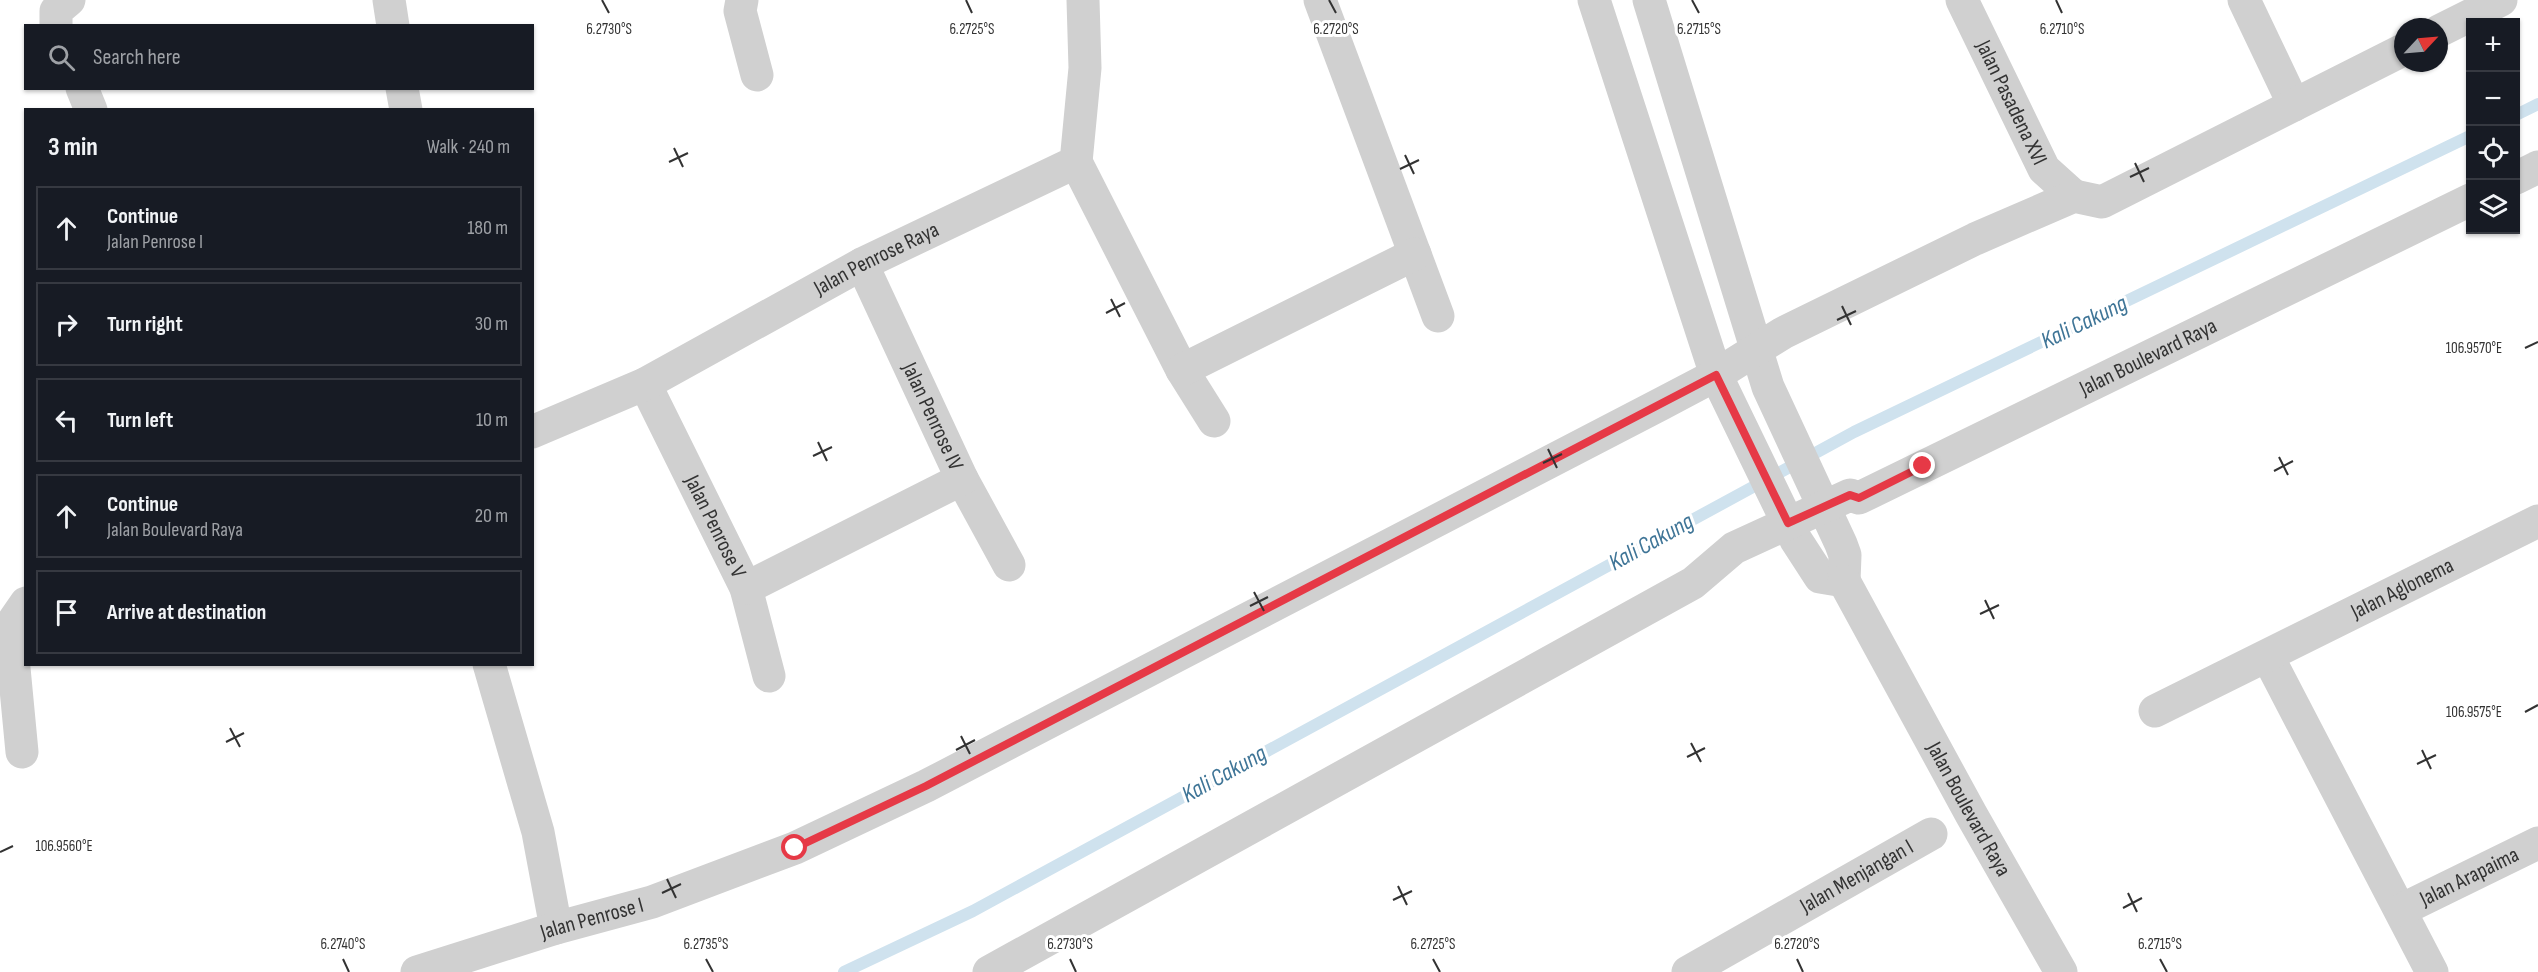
<!DOCTYPE html>
<meta charset="utf-8">
<style>
:root{--surface:#171b24;--page:#242831;--text:#f1f3f6;--muted:#9ea1a6;--line:#363941}
body{margin:0;font-family:"Sofia Sans Condensed",sans-serif;background:var(--page);color:var(--text)}
.controls{position:absolute;right:18px;top:18px;display:grid;overflow:hidden;border-radius:0px;box-shadow:0 2px 4px #0004}
.controls button{width:54px;height:54px;display:grid;place-items:center;padding:0;border:0;border-bottom:2px solid var(--line);background:var(--surface);color:var(--text);font:30px sans-serif}
.compass{position:absolute;left:2394px;top:18px;width:54px;height:54px;border-radius:50%;background:var(--surface);box-shadow:0 2px 4px #0004;rotate:64deg}
.stop{position:absolute;width:18px;height:18px;margin:-14px;border:4px solid #e63946;border-radius:50%;background:#fff}
.stop.end{background:#e63946;border-color:#fff;box-shadow:0 2px 6px #0008}
.list{margin:0;padding:0;list-style:none}
h2{display:flex;justify-content:space-between;align-items:center;height:78px;margin:0;padding:0 24px;font-size:26px}
h2 small{font-size:20px;font-weight:400;color:var(--muted)}
.list li{display:grid;grid-template-columns:39px 1fr auto;gap:18px;align-items:center;box-sizing:border-box;height:84px;margin:0 12px 12px;padding:0 12px;border:2px solid var(--line);border-radius:0px}
.list b{display:block;font-size:22px;white-space:nowrap}
.list p{margin:0;font-size:20px;white-space:nowrap;color:var(--muted)}
.list em{font-size:20px;font-style:normal;color:var(--muted)}
.icon{flex:none;width:33px;height:33px;fill:none;stroke:currentColor;stroke-width:2;stroke-linecap:round;stroke-linejoin:round}
.map{position:relative;flex:none;width:2538px;height:972px;overflow:hidden}
.search{position:absolute;background:var(--surface);box-shadow:0 2px 4px #0004;left:24px;top:24px;width:510px;height:66px;display:flex;align-items:center;gap:15px;box-sizing:border-box;padding:0 21px;border-radius:0px;color:var(--muted);font-size:22px}
.panel{position:absolute;background:var(--surface);box-shadow:0 2px 4px #0004;left:24px;top:108px;width:510px;height:558px;border-radius:0px}
.map>svg:first-child{display:block}
</style>
<div class="map">
<svg width="2538" height="972" viewBox="0 0 2538 972">
<rect width="100%" height="100%" fill="#fff"/>
<g fill="none" stroke-linecap="round" stroke-linejoin="round">
<g stroke="#cfe2ee" stroke-width="12">
<path d="M 2516,115 L 2538,104"/>
<path d="M 844,972 L 973,911 L 1854,432 L 2470,136"/>
</g>
<g stroke="#d0d0d0" stroke-width="33">
<path d="M 389,0 L 393,26"/>
<path d="M 742,0 L 740,11 L 757,75"/>
<path d="M 1320,0 L 1438,316"/>
<path d="M 1594,0 L 1716,375 L 1796,540 L 1820,577 L 1844,581"/>
<path d="M 1649,0 L 1768,387 L 1841,544 L 1845,555 L 1844,581"/>
<path id="s1" d="M 1962,0 L 2044,169 L 2074,196"/>
<path d="M 2244,0 L 2294,105"/>
<path d="M 56,26 L 56,11 L 69,0"/>
<path d="M 2439,31 L 2501,0"/>
<path d="M 82,88 L 91,110"/>
<path d="M 402,88 L 406,110"/>
<path d="M 1076,162 L 1182,370 L 1214,421"/>
<path d="M 2516,178 L 2538,167"/>
<path id="s2" d="M 862,264 L 962,479 L 1009,565"/>
<path d="M 1182,370 L 1415,254"/>
<path id="s3" d="M 645,384 L 746,588 L 769,676"/>
<path id="s4" d="M 532,432 L 645,384 L 862,264 L 1076,162 L 1085,68 L 1083,0"/>
<path id="s5" d="M 1844,581 L 1971,814 L 2061,972"/>
<path d="M 746,588 L 962,479"/>
<path d="M 2268,657 L 2432,972"/>
<path d="M 489,664 L 538,832 L 556,928"/>
<path id="s6" d="M 2155,711 L 2538,521"/>
<path d="M 22,752 L 10,626 L 26,603"/>
<path id="s7" d="M 2401,910 L 2538,843"/>
<path id="s8" d="M 417,972 L 556,928 L 652,902 L 795,848 L 926,786 L 1661,404 L 1716,375 L 1783,333 L 1975,239 L 2074,196 L 2102,202 L 2403,50"/>
<path id="s9" d="M 989,972 L 1693,583 L 1734,548 L 1850,495 L 1859,498 L 2470,200"/>
<path id="s10" d="M 1688,972 L 1931,834"/>
</g>
</g>
<g fill="none" stroke-linecap="round" stroke-linejoin="round">
<path stroke="#e63946" stroke-width="8" d="M 795,848 L 926,786 L 1716,375 L 1788,523 L 1850,495 L 1859,498 L 1923,466"/>
</g>
<path fill="none" stroke="#333" stroke-width="2" d="M 602,0 L 609,13M 966,0 L 972,13M 1329,0 L 1336,13M 1692,0 L 1699,13M 2056,0 L 2062,13M 674,148 L 683,167M 1405,155 L 1414,174M 669,162 L 688,153M 2135,163 L 2144,182M 1400,169 L 1419,160M 2130,177 L 2149,168M 1111,299 L 1120,317M 1842,306 L 1851,325M 1106,313 L 1125,303M 1837,320 L 1856,311M 2525,348 L 2538,342M 818,442 L 827,461M 1548,449 L 1557,468M 813,456 L 832,447M 2279,457 L 2288,475M 1543,463 L 1562,454M 2274,471 L 2293,461M 1254,592 L 1264,611M 1985,600 L 1994,619M 1250,606 L 1268,597M 1980,614 L 1999,605M 2525,712 L 2538,705M 230,728 L 240,747M 961,736 L 970,754M 226,742 L 244,733M 1691,743 L 1701,762M 956,750 L 975,740M 2422,750 L 2431,769M 1687,757 L 1705,748M 2417,764 L 2436,755M 0,852 L 13,846M 667,879 L 676,898M 1398,886 L 1407,905M 662,893 L 681,884M 2128,893 L 2137,912M 1393,900 L 1412,891M 2123,908 L 2142,898M 343,959 L 349,972M 706,959 L 713,972M 1070,959 L 1076,972M 1433,959 L 1440,972M 1797,959 L 1803,972M 2160,959 L 2167,972"/>
<g text-anchor="middle" dominant-baseline="central" stroke-width="6" stroke-linejoin="round" paint-order="stroke">
<g font-size="22" fill="#333" stroke="#fff">
<text stroke="none"><textPath href="#s1" startOffset="114">Jalan Pasadena XVI</textPath></text>
<text stroke="none"><textPath href="#s4" startOffset="386">Jalan Penrose Raya</textPath></text>
<text stroke="none"><textPath href="#s9" startOffset="1317">Jalan Boulevard Raya</textPath></text>
<text stroke="none"><textPath href="#s2" startOffset="168">Jalan Penrose IV</textPath></text>
<text stroke="none"><textPath href="#s3" startOffset="159">Jalan Penrose V</textPath></text>
<text stroke="none"><textPath href="#s6" startOffset="276">Jalan Aglonema</textPath></text>
<text stroke="none"><textPath href="#s5" startOffset="260">Jalan Boulevard Raya</textPath></text>
<text stroke="none"><textPath href="#s10" startOffset="194">Jalan Menjangan I</textPath></text>
<text stroke="none"><textPath href="#s7" startOffset="76">Jalan Arapaima</textPath></text>
<text stroke="none"><textPath href="#s8" startOffset="183">Jalan Penrose I</textPath></text>
</g>
<g font-size="24" font-style="italic" fill="#3f7597" stroke="#fff">
<text transform="translate(2084 322) rotate(-26)">Kali Cakung</text>
<text transform="translate(1651 542) rotate(-29)">Kali Cakung</text>
<text transform="translate(1224 774) rotate(-29)">Kali Cakung</text>
</g>
</g>
<g font-size="15" text-anchor="middle" fill="#333" stroke="#fff" stroke-width="6" stroke-linejoin="round" paint-order="stroke">
<text x="609" y="34">6.2730°S</text>
<text x="972" y="34">6.2725°S</text>
<text x="1336" y="34">6.2720°S</text>
<text x="1699" y="34">6.2715°S</text>
<text x="2062" y="34">6.2710°S</text>
<text x="2474" y="353">106.9570°E</text>
<text x="2474" y="717">106.9575°E</text>
<text x="64" y="851">106.9560°E</text>
<text x="343" y="949">6.2740°S</text>
<text x="706" y="949">6.2735°S</text>
<text x="1070" y="949">6.2730°S</text>
<text x="1433" y="949">6.2725°S</text>
<text x="1797" y="949">6.2720°S</text>
<text x="2160" y="949">6.2715°S</text>
</g>
</svg>
<div class="controls">
<button>+</button>
<button>−</button>
<button><svg class="icon" aria-label="locate" viewBox="0 0 24 24"><circle cx="12" cy="12" r="6"/><path d="M12 2v4M12 18v4M2 12h4M18 12h4"/></svg></button>
<button><svg class="icon" aria-label="layers" viewBox="0 0 24 24"><path d="M12 4l9 5-9 5-9-5zM3 14l9 5 9-5"/></svg></button>
</div>
<svg class="compass" viewBox="-18 -18 36 36"><path d="M0-13l5 13h-10z" fill="#e53935"/><path d="M0 13l5-13h-10z" fill="#9ea1a6"/></svg>
<div class="stop" style="left:795px;top:848px"></div>
<div class="stop end" style="left:1923px;top:466px"></div>
<div class="search"><svg class="icon" aria-label="search" viewBox="0 0 24 24"><circle cx="10" cy="10" r="6"/><path d="M15 15l6 6"/></svg>Search here</div>
<section class="panel">
<h2>3 min<small>Walk · 240 m</small></h2>
<ul class="list">
<li><svg class="icon" aria-label="ahead" viewBox="0 0 24 24"><path d="M12 20V5M6 11l6-6 6 6"/></svg><div><b>Continue</b><p>Jalan Penrose I</p></div><em>180 m</em></li>
<li><svg class="icon" aria-label="right" viewBox="0 0 24 24"><path d="M7 20v-9h11M14 6l5 5-5 5"/></svg><div><b>Turn right</b></div><em>30 m</em></li>
<li><svg class="icon" aria-label="left" viewBox="0 0 24 24"><path d="M17 20v-9H6M10 6l-5 5 5 5"/></svg><div><b>Turn left</b></div><em>10 m</em></li>
<li><svg class="icon" aria-label="ahead" viewBox="0 0 24 24"><path d="M12 20V5M6 11l6-6 6 6"/></svg><div><b>Continue</b><p>Jalan Boulevard Raya</p></div><em>20 m</em></li>
<li><svg class="icon" aria-label="arrive" viewBox="0 0 24 24"><path d="M6 21V4h12l-3 4 3 4H6"/></svg><div><b>Arrive at destination</b></div></li>
</ul>
</section>
</div>
